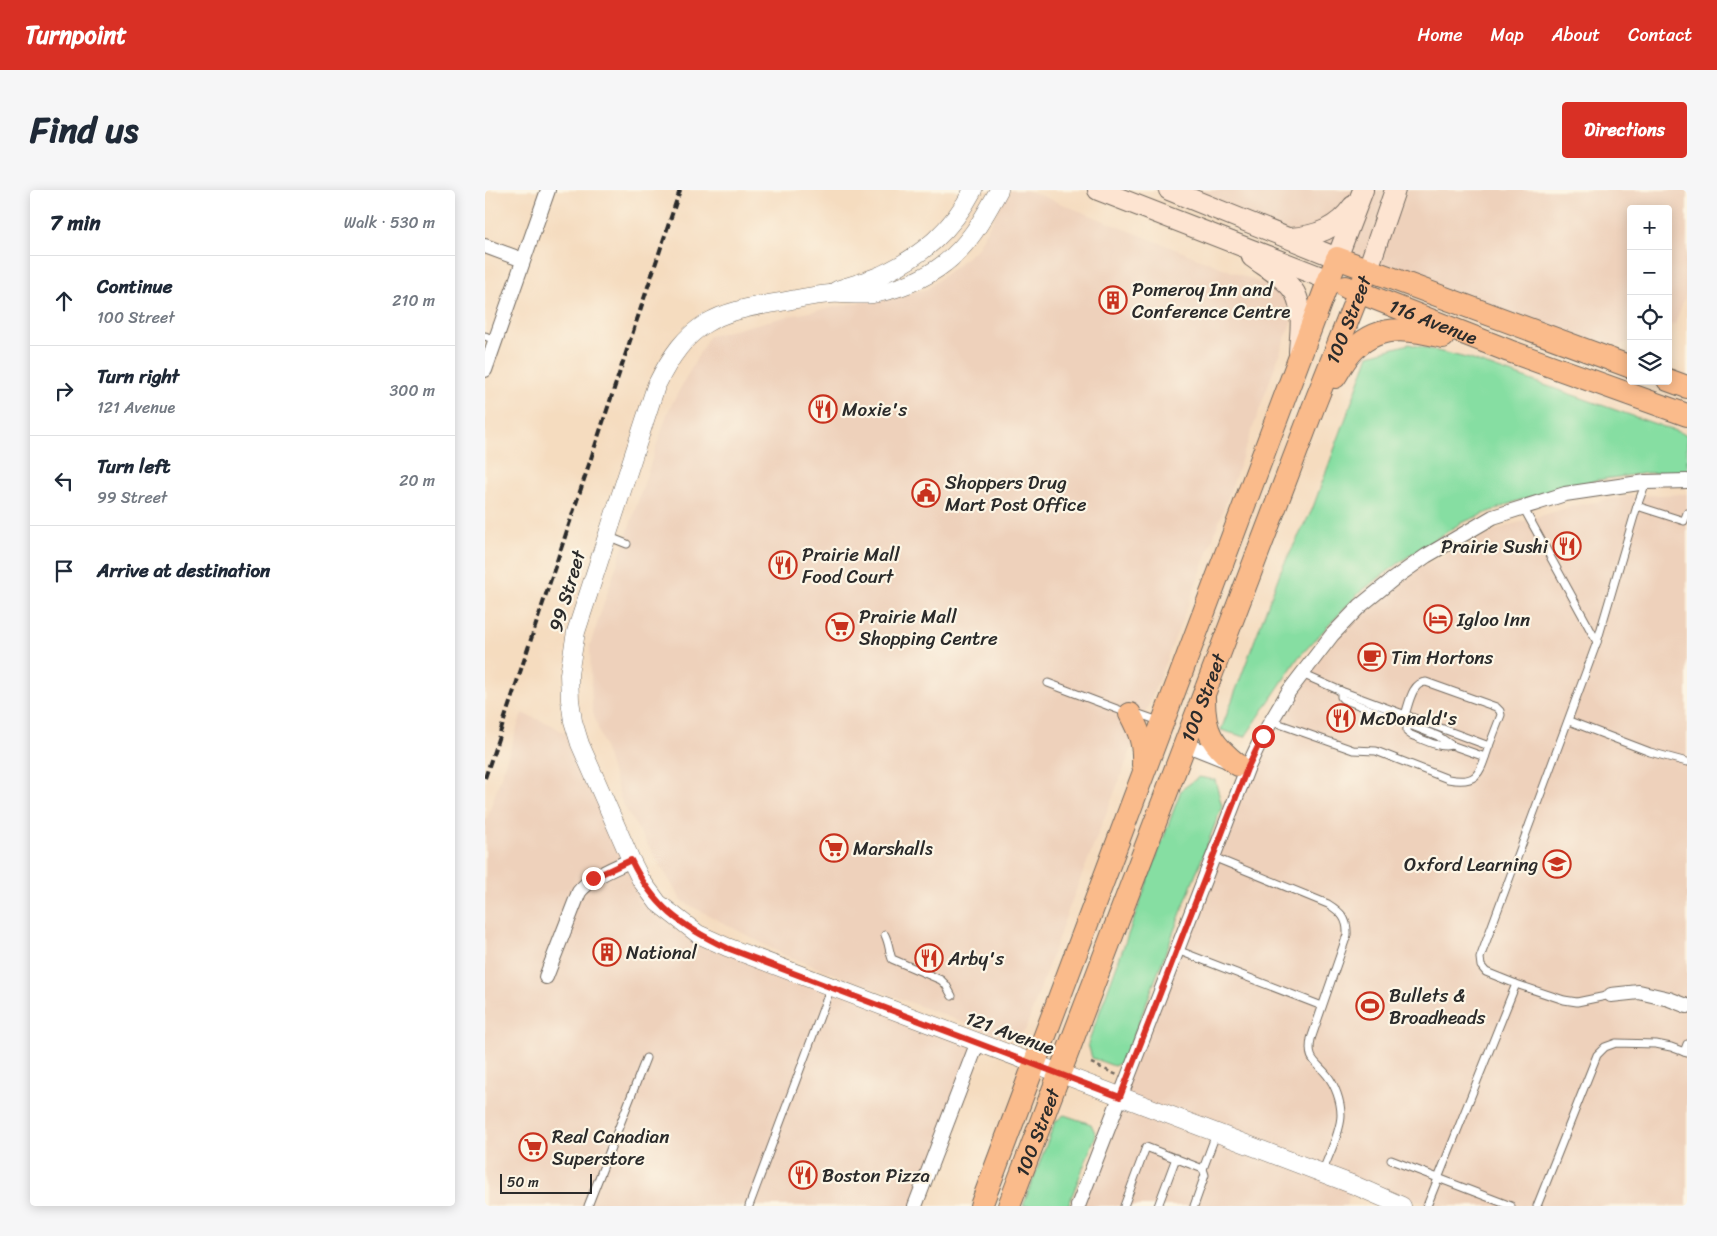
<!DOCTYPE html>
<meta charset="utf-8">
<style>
:root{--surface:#fff;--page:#f6f6f7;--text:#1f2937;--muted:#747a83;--line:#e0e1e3;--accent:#d93025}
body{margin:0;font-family:Sriracha,sans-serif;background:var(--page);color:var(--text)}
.controls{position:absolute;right:15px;top:15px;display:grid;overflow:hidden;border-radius:5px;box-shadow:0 2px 12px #0003}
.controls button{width:45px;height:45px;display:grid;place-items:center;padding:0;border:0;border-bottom:1px solid var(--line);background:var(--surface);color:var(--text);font:25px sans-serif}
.scale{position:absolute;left:15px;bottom:12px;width:92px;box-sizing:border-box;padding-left:5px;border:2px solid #2b2b2b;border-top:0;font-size:14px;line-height:18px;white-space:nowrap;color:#2b2b2b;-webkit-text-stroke:4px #fcf5e5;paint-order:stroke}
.stop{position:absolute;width:15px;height:15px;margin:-11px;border:4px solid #d93025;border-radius:50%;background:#fff}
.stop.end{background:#d93025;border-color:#fff;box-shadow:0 1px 5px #0008}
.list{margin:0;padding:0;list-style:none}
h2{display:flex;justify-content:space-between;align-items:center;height:65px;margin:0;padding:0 20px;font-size:21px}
h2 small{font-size:16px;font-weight:400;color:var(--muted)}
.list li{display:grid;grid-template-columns:32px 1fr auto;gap:15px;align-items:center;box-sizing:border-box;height:90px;padding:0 20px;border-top:1px solid var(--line)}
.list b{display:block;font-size:19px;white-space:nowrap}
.list p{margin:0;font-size:16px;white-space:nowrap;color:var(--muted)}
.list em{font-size:16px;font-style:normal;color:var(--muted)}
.icon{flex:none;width:28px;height:28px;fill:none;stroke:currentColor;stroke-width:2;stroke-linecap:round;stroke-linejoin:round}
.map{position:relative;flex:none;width:1202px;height:1016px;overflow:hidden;border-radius:5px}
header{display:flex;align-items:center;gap:30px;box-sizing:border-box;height:70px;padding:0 25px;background:var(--accent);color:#fff}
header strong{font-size:24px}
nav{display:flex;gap:28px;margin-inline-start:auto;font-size:18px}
.intro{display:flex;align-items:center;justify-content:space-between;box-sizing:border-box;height:120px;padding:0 30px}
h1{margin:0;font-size:35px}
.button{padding:12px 22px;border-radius:5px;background:var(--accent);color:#fff;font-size:18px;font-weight:700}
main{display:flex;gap:30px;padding:0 30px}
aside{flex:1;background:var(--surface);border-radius:5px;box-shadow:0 2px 12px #0003}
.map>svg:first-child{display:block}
</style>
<header>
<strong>Turnpoint</strong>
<nav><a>Home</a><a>Map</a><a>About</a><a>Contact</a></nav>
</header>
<div class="intro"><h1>Find us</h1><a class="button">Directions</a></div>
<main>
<aside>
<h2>7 min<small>Walk · 530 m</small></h2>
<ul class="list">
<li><svg class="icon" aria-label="ahead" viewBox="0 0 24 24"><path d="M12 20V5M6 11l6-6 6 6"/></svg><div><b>Continue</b><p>100 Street</p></div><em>210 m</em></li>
<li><svg class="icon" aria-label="right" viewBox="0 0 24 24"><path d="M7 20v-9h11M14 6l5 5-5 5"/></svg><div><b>Turn right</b><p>121 Avenue</p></div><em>300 m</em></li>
<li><svg class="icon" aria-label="left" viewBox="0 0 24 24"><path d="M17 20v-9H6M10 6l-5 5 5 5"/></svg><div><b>Turn left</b><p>99 Street</p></div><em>20 m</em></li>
<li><svg class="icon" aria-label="arrive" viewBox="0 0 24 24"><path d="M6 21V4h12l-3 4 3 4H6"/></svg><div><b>Arrive at destination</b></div></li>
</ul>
</aside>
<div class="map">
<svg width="1202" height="1016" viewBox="0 0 1202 1016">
<rect width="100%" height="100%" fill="#fcf5e5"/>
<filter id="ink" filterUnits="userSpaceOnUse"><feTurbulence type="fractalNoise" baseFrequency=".02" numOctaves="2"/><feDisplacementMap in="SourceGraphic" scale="10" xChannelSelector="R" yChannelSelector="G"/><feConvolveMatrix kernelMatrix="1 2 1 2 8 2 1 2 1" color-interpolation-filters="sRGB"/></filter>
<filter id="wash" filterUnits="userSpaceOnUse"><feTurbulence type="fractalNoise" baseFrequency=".0096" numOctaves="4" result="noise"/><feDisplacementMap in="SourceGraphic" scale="20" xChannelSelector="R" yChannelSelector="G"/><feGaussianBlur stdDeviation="1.12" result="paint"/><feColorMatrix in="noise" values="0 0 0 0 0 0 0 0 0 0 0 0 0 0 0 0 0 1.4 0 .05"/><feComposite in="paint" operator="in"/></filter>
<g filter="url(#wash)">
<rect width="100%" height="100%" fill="#f5dcbf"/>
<g fill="#eed1bb">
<path d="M 526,0 L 542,0 L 798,102 L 806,132 L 717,379 L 581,726 L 540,841 L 517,847 L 299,765 L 197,711 L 137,613 L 107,519 L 105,455 L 183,221 L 224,146 L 304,126 L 442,99 L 492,59 L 515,16 Z"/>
<path d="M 685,0 L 1202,0 L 1202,101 L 1190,134 L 1183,136 L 1183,19 L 1146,19 L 1146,151 L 1113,164 Z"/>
<path d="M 1202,304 L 1202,1016 L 952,1016 L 869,995 L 861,1016 L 593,1016 L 762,579 L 804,501 L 907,390 L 1019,337 L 1088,316 L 1143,306 Z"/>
<path d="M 37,523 L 67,535 L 95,554 L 146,670 L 192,729 L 492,854 L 430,1016 L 0,1016 L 0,634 Z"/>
</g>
<g fill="#86dea2" stroke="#588466">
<path d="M 924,154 L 985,169 L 1202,245 L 1202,283 L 1162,283 L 1112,290 L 1032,311 L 976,333 L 921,368 L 875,402 L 813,468 L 760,547 L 736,540 L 796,380 L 827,320 L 884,165 Z"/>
<path d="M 714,587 L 730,590 L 737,616 L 639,871 L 629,876 L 607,868 L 603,854 L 696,600 Z"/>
<path d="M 579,925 L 606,934 L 611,945 L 583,1016 L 538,1016 L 570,932 Z"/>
</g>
</g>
<g filter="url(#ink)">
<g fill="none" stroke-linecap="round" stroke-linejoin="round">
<g stroke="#72695f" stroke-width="9">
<g id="service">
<path d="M 0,146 L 10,150"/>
<path d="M 1152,316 L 1199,331 L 1202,323"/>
<path d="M 1038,317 L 1112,452"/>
<path d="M 122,346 L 142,354"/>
<path d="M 817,484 L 856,501 L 1004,556 L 1016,525 L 1015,521 L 1011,517 L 941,492 C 927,492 924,514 920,525"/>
<path d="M 563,493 L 645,524 L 654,524 L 674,531"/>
<path d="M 856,501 L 856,507 L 858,509 L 953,546 L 966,555 L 1000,567"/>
<path d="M 786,531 L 868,560 L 891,561 L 963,589 C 995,595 995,581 1004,556"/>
<path d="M 1084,531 L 1165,562 L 1202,572"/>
<path d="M 922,534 L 922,542 L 926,545 C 937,549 955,559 966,555"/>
<path d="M 728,667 L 843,714 C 856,722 863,729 862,745 L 826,849 C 822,871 831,871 842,885 C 850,895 856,911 856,925 C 856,941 843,967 837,983"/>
<path d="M 400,745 C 404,753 404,761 407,769 L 456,790 L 461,795 L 467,806"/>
<path d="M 692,760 L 837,816"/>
<path d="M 1031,794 L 1079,810 L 1092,812 L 1126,805"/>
<path d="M 1199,862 L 1202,854"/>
<path d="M 906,970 L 1026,1016"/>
<path d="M 103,1016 L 161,868"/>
<path d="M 264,1016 L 346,797"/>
<path d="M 639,1016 L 661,957 L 718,979"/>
<path d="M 673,1016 L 691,968"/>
<path d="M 709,1016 L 720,985 L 718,979 L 731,944"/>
<path d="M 942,1016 L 1031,794 L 1001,782 L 996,776 L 995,768 L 1112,452 L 1152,316 L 1161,292"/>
<path d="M 1052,1016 L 1112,865 L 1120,857 L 1131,853 L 1171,854 L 1186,857 L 1202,863"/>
</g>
</g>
<g stroke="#72695f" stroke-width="16">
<g id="minor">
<path d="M 0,56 L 38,70"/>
<path d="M 0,180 L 63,0"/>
<path d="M 700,554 L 740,570"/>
<path d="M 61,787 L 94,702 C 107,686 128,679 146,670"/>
<path d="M 1126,805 L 1154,802 L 1184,809 L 1202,816"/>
<path d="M 430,1016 L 492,854"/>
<path d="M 593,1016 L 762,579 L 778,545 L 804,501 L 847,445 L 875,416 L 907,390 L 941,366 L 1008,327 L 1080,304 L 1161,292 L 1202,291"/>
</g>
</g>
<g stroke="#72695f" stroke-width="19">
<g id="tertiary">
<path d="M 514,0 C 499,27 485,54 460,73 C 440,89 412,100 387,104 C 373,106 359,103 345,104 C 329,105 312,109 296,112 C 230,122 202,132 171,196 L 91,442 L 84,484 L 85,510 L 88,531 L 95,554 L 146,670 L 156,690 L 173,713 L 213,744 L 242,757 L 869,995 L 917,1016"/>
<path d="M 352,100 C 367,95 382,91 396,85 C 437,66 467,40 488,0"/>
</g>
</g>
<g stroke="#72695f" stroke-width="22">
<g id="secondary">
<path d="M 613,0 L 844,90"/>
<path d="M 684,0 L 852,68 L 878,0"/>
<path d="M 805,48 C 831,46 852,39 868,16"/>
<path d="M 767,67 C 780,77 801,88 810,103 C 819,120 815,143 814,162"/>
<path d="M 883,79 L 910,0"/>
</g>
</g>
<g stroke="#72695f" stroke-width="24">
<g id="primary">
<path id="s1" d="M 861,97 L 1024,161 L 1202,225"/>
<path d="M 850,187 C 855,179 859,171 865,164 C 891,133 923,138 958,147"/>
<path d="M 1183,190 L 1202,197"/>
<path d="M 719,509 C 719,543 728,555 753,575"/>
<path d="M 645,524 C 655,543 659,553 658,575"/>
<path d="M 496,1016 L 852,68 L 1146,177"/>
<path id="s2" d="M 524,1016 L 828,218 L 883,79"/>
</g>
</g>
<path stroke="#72695f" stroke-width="2.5" stroke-dasharray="4 4" stroke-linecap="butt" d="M 606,873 L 632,885"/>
<use href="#service" stroke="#fff" stroke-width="7"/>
<use href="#minor" stroke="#fff" stroke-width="14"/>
<use href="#tertiary" stroke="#fff" stroke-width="18"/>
<use href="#secondary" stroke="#fde4d1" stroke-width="20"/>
<use href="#primary" stroke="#fabb8b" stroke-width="22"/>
<path stroke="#2b2b2b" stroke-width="4" stroke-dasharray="8 4" stroke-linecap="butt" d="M 0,588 L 195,0"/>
</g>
</g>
<g fill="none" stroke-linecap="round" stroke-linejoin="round" filter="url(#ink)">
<path stroke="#d93025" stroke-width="6" d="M 108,688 L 146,670 C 169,717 196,736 242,758 L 635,907 L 762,579 L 778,546"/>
</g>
<defs>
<g id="building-ring" transform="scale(1.4375)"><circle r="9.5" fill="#fcf5e5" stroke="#c8321e" stroke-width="1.5"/><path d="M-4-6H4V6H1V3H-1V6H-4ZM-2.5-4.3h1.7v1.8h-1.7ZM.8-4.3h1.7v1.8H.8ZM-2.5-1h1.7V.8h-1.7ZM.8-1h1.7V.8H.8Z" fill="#c8321e"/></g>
<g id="restaurant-ring" transform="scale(1.4375)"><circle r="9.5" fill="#fcf5e5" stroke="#c8321e" stroke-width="1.5"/><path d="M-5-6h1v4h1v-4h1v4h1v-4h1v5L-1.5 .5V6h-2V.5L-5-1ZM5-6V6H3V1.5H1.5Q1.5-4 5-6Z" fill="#c8321e"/></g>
<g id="civic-ring" transform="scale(1.4375)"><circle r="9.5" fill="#fcf5e5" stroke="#c8321e" stroke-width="1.5"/><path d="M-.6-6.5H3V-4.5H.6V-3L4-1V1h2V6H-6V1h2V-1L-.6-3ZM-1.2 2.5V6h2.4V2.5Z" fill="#c8321e"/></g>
<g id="hotel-ring" transform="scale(1.4375)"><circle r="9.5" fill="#fcf5e5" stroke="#c8321e" stroke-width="1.5"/><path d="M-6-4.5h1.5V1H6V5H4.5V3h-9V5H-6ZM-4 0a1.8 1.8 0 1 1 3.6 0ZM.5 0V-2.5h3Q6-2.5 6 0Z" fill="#c8321e"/></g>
<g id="supermarket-ring" transform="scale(1.4375)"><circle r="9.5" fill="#fcf5e5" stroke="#c8321e" stroke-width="1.5"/><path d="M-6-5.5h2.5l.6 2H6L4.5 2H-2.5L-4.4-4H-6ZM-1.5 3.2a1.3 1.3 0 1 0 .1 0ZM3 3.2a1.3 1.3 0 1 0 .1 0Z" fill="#c8321e"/></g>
<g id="cafe-ring" transform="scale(1.4375)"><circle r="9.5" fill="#fcf5e5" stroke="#c8321e" stroke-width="1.5"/><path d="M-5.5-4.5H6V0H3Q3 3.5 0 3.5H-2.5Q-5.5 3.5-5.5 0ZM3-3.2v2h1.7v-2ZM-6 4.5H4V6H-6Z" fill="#c8321e"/></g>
<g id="school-ring" transform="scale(1.4375)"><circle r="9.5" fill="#fcf5e5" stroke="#c8321e" stroke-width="1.5"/><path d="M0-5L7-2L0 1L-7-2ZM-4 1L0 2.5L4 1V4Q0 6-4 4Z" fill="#c8321e"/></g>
<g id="stadium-ring" transform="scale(1.4375)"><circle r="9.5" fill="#fcf5e5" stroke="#c8321e" stroke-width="1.5"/><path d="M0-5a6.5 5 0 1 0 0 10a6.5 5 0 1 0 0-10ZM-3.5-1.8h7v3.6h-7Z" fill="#c8321e"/></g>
</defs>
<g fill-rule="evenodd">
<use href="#building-ring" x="628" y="110"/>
<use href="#restaurant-ring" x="338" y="219"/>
<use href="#civic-ring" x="441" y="303"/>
<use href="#restaurant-ring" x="1082" y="356"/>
<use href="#restaurant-ring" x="298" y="375"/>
<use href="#hotel-ring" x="953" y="429"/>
<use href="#supermarket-ring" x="355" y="437"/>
<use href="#cafe-ring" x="887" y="467"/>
<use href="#restaurant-ring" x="856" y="528"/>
<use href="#supermarket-ring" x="349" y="658"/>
<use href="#school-ring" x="1072" y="674"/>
<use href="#building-ring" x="122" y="762"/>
<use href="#restaurant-ring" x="444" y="768"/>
<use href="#stadium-ring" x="885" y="816"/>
<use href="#supermarket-ring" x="48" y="957"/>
<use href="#restaurant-ring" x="318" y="985"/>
</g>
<g text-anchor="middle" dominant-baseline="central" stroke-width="4.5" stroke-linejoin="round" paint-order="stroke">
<g font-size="19" fill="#2b2b2b" stroke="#fcf5e5" text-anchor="start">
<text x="647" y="99">Pomeroy Inn and<tspan x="647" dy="22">Conference Centre</tspan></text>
<text x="357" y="219">Moxie's</text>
<text x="460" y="292">Shoppers Drug<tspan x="460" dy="22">Mart Post Office</tspan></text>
<text x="1063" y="356" text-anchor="end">Prairie Sushi</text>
<text x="317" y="364">Prairie Mall<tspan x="317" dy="22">Food Court</tspan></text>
<text x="374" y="426">Prairie Mall<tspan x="374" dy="22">Shopping Centre</tspan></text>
<text x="972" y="429">Igloo Inn</text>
<text x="906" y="467">Tim Hortons</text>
<text x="875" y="528">McDonald's</text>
<text x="368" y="658">Marshalls</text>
<text x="1053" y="674" text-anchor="end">Oxford Learning</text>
<text x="141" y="762">National</text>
<text x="463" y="768">Arby's</text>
<text x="904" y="805">Bullets &amp;<tspan x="904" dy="22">Broadheads</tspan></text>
<text x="67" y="946">Real Canadian<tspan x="67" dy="22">Superstore</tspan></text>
<text x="337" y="985">Boston Pizza</text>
</g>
<g font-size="19" fill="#2b2b2b" stroke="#fcf5e5">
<text stroke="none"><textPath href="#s2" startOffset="949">100 Street</textPath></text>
<text stroke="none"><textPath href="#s1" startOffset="94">116 Avenue</textPath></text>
<text transform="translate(82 401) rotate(-73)">99 Street</text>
<text stroke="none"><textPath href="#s2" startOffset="544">100 Street</textPath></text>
<text transform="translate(525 843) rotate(20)">121 Avenue</text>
<text stroke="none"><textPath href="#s2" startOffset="79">100 Street</textPath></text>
</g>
</g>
</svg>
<div class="controls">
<button>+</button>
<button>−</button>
<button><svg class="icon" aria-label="locate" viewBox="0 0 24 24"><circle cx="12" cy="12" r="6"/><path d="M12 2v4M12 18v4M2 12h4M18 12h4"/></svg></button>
<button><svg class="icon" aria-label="layers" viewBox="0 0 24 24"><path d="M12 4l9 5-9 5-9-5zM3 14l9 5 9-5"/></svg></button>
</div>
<div class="scale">50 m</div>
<div class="stop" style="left:778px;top:546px"></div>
<div class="stop end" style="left:108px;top:688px"></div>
</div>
</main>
